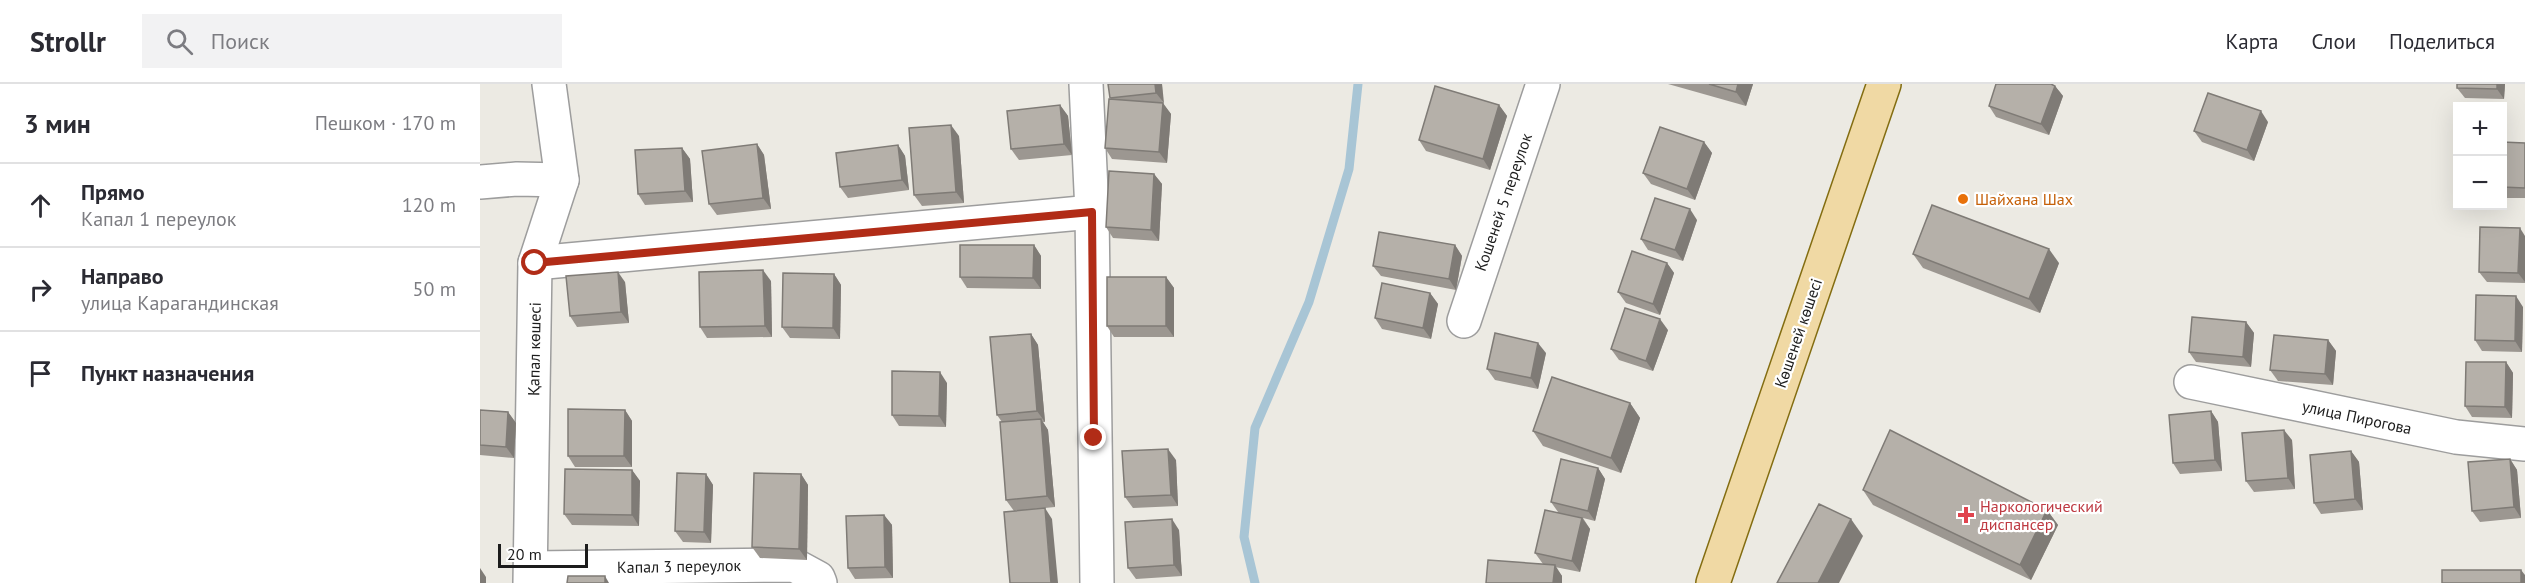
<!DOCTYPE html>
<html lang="ru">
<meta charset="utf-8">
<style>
:root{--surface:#fff;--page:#f2f2f3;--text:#2b2b33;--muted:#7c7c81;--line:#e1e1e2}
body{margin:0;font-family:"PT Sans",sans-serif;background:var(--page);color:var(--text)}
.controls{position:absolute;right:18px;top:18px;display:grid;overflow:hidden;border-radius:0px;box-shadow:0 6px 24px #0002}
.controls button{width:54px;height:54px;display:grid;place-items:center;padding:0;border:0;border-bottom:2px solid var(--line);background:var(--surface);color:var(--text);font:30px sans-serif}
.scale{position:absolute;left:18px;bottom:15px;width:90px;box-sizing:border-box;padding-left:6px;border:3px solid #1c1c1c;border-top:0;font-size:16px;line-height:21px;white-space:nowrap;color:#1c1c1c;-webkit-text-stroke:4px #fff;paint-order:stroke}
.stop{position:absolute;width:18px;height:18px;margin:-14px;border:4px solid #b12c17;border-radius:50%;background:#fff}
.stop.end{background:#b12c17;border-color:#fff;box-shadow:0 2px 6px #0008}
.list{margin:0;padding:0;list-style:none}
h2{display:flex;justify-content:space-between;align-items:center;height:78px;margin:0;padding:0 24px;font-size:26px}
h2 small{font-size:20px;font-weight:400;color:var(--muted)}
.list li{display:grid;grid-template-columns:39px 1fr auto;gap:18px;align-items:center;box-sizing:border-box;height:84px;padding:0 24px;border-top:2px solid var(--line)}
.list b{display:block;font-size:22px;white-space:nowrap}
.list p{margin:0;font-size:20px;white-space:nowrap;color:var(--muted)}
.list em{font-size:20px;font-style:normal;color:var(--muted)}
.icon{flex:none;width:33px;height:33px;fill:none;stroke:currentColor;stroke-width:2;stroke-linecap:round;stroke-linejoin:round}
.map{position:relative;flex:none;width:2045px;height:499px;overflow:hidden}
header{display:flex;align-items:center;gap:36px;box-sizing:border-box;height:84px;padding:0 30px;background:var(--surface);border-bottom:2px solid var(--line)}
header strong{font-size:28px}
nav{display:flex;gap:33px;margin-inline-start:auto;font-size:21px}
.search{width:420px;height:54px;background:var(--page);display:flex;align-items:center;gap:15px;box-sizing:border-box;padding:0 21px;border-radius:0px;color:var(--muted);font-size:22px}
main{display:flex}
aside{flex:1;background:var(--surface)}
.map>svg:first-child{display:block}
</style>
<header>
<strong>Strollr</strong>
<div class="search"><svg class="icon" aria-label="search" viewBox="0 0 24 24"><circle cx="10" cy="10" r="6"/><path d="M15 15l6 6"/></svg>Поиск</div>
<nav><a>Карта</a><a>Слои</a><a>Поделиться</a></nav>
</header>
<main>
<aside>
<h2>3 мин<small>Пешком · 170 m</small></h2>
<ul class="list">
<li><svg class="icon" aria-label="ahead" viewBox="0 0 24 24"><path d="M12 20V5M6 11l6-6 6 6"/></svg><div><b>Прямо</b><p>Капал 1 переулок</p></div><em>120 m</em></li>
<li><svg class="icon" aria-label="right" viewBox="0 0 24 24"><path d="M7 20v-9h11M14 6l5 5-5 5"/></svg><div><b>Направо</b><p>улица Карагандинская</p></div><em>50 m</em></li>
<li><svg class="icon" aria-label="arrive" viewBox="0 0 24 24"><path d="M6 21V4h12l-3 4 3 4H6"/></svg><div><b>Пункт назначения</b></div></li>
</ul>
</aside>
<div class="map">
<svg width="2045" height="499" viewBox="0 0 2045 499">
<rect width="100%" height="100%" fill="#eceae3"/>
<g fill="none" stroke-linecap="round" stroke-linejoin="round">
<path stroke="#a8c5d5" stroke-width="9" d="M 775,499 L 764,453 L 775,344 L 829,218 L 869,85 L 878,0"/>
<g stroke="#9d9d9d" stroke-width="36">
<g id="minor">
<path d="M 606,0 L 612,128 L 617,499"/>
<path d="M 0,98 L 37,95 L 82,96"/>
<path d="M 55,179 L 612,128"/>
<path d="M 984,237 L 1063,0"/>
<path d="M 1711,298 L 1976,353 L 2045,360"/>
<path d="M 51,484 L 314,481 L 338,494 L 340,499"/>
<path d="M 50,499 L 55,179 L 82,96 L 69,0"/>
</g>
</g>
<g stroke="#836d11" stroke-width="36">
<path id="major" d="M 1233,499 L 1404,0"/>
</g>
<use href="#minor" stroke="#fff" stroke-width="33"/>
<use href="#major" stroke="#f0d9a4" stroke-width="33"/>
</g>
<g fill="#9c9791">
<path d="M 628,0 L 682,0 L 683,20 L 691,30 L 687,79 L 632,75 L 625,64 L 631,15 Z"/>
<path d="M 1188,0 L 1273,0 L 1266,22 Z"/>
<path d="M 1977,0 L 2025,0 L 2024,15 L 1985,14 L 1977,4 Z"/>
<path d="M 1575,2 L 1583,12 L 1569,51 L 1516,33 L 1509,22 Z"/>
<path d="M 580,21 L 588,32 L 592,71 L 539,76 L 531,65 Z"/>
<path d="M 1019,21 L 1027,32 L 1010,86 L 946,67 L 939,56 Z"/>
<path d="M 1788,38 L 1774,77 L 1722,58 L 1714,47 Z"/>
<path d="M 479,52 L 484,119 L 442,122 L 434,111 Z"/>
<path d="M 1224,58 L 1232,69 L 1215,116 L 1171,100 L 1163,89 Z"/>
<path d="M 2022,58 L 2045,59 L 2045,114 L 2022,114 Z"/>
<path d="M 277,60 L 284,71 L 291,125 L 237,131 L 229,120 Z"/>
<path d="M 418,61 L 425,72 L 429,106 L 368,114 L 360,103 Z"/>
<path d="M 202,64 L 210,75 L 213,118 L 165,121 L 158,110 Z"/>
<path d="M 674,90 L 682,100 L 679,157 L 633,154 L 626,143 Z"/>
<path d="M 1217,136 L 1203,177 L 1168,166 L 1161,155 Z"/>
<path d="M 2045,152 L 2045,199 L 2007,198 L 1999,188 Z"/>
<path d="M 554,161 L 561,172 L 561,205 L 487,204 L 480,193 Z"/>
<path d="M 975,161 L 982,172 L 976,206 L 901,192 L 893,182 Z"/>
<path d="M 1433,170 L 1579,179 L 1560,229 L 1443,184 Z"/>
<path d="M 1187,179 L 1194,189 L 1180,231 L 1146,219 L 1138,208 Z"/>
<path d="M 354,190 L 361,201 L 360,255 L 310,254 L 302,243 Z"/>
<path d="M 686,193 L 694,204 L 694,253 L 634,253 L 627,242 Z"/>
<path d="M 291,197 L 292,253 L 227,254 L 220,243 Z"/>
<path d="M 145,198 L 149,239 L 97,243 L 90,232 Z"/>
<path d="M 950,209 L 958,220 L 951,255 L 902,245 L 895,234 Z"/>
<path d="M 2043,223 L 2042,268 L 2002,267 L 1995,256 Z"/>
<path d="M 1766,238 L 1774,249 L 1771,283 L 1716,278 L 1709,268 Z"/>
<path d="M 1188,246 L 1173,287 L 1139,276 L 1131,265 Z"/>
<path d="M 551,250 L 558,261 L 565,338 L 563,338 L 568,346 L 575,423 L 534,427 L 526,416 L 522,338 L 517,331 Z"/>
<path d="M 1848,256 L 1856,267 L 1853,301 L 1798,297 L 1790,286 Z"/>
<path d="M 1066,269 L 1058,305 L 1015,296 L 1007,285 Z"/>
<path d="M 2026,278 L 2033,289 L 2032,334 L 1992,333 L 1985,322 Z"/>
<path d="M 467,299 L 466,343 L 419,342 L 412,331 Z"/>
<path d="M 1150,319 L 1160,334 L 1141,389 L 1063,362 L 1053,347 Z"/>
<path d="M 0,326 L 28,328 L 36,339 L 34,374 L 0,371 Z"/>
<path d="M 145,326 L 152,337 L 152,383 L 95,383 L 88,372 Z"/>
<path d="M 1731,327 L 1738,338 L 1742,387 L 1700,390 L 1693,379 Z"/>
<path d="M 1812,356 L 1815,405 L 1774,408 L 1766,397 Z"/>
<path d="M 1871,367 L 1879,378 L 1883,426 L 1841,430 L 1834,419 Z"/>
<path d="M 2030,375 L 2037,386 L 2041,434 L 2000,438 L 1992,427 Z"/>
<path d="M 696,376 L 698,422 L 653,424 L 645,413 Z"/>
<path d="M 1118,384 L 1125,395 L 1115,437 L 1103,434 L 1110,445 L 1100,488 L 1075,483 L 1082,492 L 1082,499 L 1006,499 L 1068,481 L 1063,480 L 1055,469 L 1078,428 L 1071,418 Z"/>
<path d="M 152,386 L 160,397 L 159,442 L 92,441 L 84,430 Z"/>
<path d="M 226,390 L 233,401 L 231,459 L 203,458 L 195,447 Z"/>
<path d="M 321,390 L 328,401 L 327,476 L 280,474 L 272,463 Z"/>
<path d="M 1383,406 L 1567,426 L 1578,441 L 1551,496 L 1393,421 Z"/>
<path d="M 404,431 L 412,441 L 413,494 L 375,495 L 368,484 Z"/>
<path d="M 699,446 L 702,492 L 656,495 L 648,484 Z"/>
</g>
<g fill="#7f7b76">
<path d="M 675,0 L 682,0 L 684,19 L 676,9 Z"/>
<path d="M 1258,0 L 1273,0 L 1266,22 L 1256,8 Z"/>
<path d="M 2017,0 L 2025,0 L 2024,15 L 2017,5 Z"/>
<path d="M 1575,2 L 1583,12 L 1569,51 L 1561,40 Z"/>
<path d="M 683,19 L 691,30 L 687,79 L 679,68 Z"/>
<path d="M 580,21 L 588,32 L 592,71 L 584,60 Z"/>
<path d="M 1019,21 L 1027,32 L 1010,86 L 1003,75 Z"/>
<path d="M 1781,27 L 1788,38 L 1774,77 L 1767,66 Z"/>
<path d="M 471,41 L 479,52 L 484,119 L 476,108 Z"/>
<path d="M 1224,58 L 1232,69 L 1215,116 L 1207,105 Z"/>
<path d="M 277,60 L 284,71 L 291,125 L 283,114 Z"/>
<path d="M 418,61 L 425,72 L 429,106 L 422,96 Z"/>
<path d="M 202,64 L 210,75 L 213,118 L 205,107 Z"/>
<path d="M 674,90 L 682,100 L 679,157 L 671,146 Z"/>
<path d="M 1210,125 L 1217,136 L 1203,177 L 1195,166 Z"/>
<path d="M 2040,144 L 2045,152 L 2045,198 L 2038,189 Z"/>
<path d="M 554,161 L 561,172 L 561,205 L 553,194 Z"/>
<path d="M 975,161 L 982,172 L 976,206 L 969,195 Z"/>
<path d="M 1569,165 L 1579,179 L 1560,229 L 1549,215 Z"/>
<path d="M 1187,179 L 1194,189 L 1180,231 L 1173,220 Z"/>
<path d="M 283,186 L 291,197 L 292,253 L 285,242 Z"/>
<path d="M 138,188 L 145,198 L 149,239 L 141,228 Z"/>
<path d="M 354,190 L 361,201 L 360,255 L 353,244 Z"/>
<path d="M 686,193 L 694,204 L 694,253 L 686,242 Z"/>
<path d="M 950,209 L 958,220 L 951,255 L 943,244 Z"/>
<path d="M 2036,212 L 2043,223 L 2042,268 L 2035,257 Z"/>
<path d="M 1180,235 L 1188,246 L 1173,287 L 1166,277 Z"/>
<path d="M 1766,238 L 1774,249 L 1771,283 L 1763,273 Z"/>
<path d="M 551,250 L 558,261 L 565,338 L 557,327 Z"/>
<path d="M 1848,256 L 1856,267 L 1853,301 L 1845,290 Z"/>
<path d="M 1058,259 L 1066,269 L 1058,305 L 1051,294 Z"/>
<path d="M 2026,278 L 2033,289 L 2032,334 L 2025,323 Z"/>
<path d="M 460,288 L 467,299 L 466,343 L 459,332 Z"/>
<path d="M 1150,319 L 1160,334 L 1141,389 L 1131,374 Z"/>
<path d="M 145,326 L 152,337 L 152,383 L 144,372 Z"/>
<path d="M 1731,327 L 1738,338 L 1742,387 L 1735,376 Z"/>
<path d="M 28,328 L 36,339 L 34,374 L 26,363 Z"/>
<path d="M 561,335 L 568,346 L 575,423 L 567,412 Z"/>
<path d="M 1804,346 L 1812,356 L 1815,405 L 1808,394 Z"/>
<path d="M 688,365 L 696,376 L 698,422 L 691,411 Z"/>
<path d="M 1871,367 L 1879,378 L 1883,426 L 1875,415 Z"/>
<path d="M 2030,375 L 2037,386 L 2041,434 L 2034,423 Z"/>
<path d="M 1118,384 L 1125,395 L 1115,437 L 1108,427 Z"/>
<path d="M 152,386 L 160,397 L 159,442 L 152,431 Z"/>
<path d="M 226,390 L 233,401 L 231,459 L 224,448 Z"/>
<path d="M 321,390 L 328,401 L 327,476 L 319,465 Z"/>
<path d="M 565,424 L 572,435 L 578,499 L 571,499 Z"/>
<path d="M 1567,426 L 1578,441 L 1551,496 L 1540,481 Z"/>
<path d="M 404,431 L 412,441 L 413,494 L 405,483 Z"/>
<path d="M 1102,434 L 1110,445 L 1100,488 L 1092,477 Z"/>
<path d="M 692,435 L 699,446 L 702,492 L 694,481 Z"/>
<path d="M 1371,435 L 1383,452 L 1359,499 L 1338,499 Z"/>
<path d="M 1075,481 L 1082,492 L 1082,499 L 1073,499 Z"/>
<path d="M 0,484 L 6,493 L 6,499 L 0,499 Z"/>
<path d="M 2041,486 L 2045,491 L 2045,499 L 2041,499 Z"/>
<path d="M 125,492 L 129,499 L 125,499 Z"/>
</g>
<g fill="#b5b0a9" stroke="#7f7b76" stroke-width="1.5">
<path d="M 628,0 L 675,0 L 676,9 L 630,14 Z"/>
<path d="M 1229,0 L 1258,0 L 1256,8 Z"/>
<path d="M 1516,0 L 1571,0 L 1575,2 L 1561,40 L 1509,22 Z"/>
<path d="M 1977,0 L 2017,0 L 2017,5 L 1977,4 Z"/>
<path d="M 955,2 L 1019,21 L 1003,75 L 939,56 Z"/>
<path d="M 1728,9 L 1781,27 L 1767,66 L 1714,47 Z"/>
<path d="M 629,15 L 683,19 L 679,68 L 625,64 Z"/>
<path d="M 580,21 L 584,60 L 531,65 L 527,27 Z"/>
<path d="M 471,41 L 476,108 L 434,111 L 429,44 Z"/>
<path d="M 1180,43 L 1224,58 L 1207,105 L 1163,89 Z"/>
<path d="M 2022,58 L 2045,59 L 2045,104 L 2022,103 Z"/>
<path d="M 277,60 L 283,114 L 229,120 L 222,67 Z"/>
<path d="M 418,61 L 422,96 L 360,103 L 356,69 Z"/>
<path d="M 202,64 L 205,107 L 158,110 L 155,66 Z"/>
<path d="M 629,87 L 674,90 L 671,146 L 626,143 Z"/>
<path d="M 1175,114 L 1210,125 L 1195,166 L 1161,155 Z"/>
<path d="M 1452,121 L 1569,165 L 1549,215 L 1433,170 Z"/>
<path d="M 2000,143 L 2040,144 L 2038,189 L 1999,188 Z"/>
<path d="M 899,148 L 975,161 L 969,195 L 893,182 Z"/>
<path d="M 480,161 L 554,161 L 553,194 L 480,193 Z"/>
<path d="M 1152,167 L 1187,179 L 1173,220 L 1138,208 Z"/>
<path d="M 283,186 L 285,242 L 220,243 L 219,188 Z"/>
<path d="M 138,188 L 141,228 L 90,232 L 86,192 Z"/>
<path d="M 303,189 L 354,190 L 353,244 L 302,243 Z"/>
<rect x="627" y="193" width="59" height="49"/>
<path d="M 902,199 L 950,209 L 943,244 L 895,234 Z"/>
<path d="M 1996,211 L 2036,212 L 2035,257 L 1995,256 Z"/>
<path d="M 1145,224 L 1180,235 L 1166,277 L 1131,265 Z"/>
<path d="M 1712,233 L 1766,238 L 1763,273 L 1709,268 Z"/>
<path d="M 1015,249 L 1058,259 L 1051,294 L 1007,285 Z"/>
<path d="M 551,250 L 557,327 L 517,331 L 510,253 Z"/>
<path d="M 1794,251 L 1848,256 L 1845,290 L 1790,286 Z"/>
<path d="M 1986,278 L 2026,278 L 2025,323 L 1985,322 Z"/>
<path d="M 412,287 L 460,288 L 459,332 L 412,331 Z"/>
<path d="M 1072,293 L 1150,319 L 1131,374 L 1053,347 Z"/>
<path d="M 88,325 L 145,326 L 144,372 L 88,372 Z"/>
<path d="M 0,326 L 28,328 L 26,363 L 0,361 Z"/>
<path d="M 1731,327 L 1735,376 L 1693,379 L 1689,331 Z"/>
<path d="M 561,335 L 567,412 L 526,416 L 520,338 Z"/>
<path d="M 1410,346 L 1567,426 L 1540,481 L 1383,406 Z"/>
<path d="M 1804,346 L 1808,394 L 1766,397 L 1762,349 Z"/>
<path d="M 688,365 L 691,411 L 645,413 L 642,367 Z"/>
<path d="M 1871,367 L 1875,415 L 1834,419 L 1830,371 Z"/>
<path d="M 1081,375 L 1118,384 L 1108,427 L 1071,418 Z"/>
<path d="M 2030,375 L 2034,423 L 1992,427 L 1988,378 Z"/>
<path d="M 85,385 L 152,386 L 152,431 L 84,430 Z"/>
<path d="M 197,389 L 226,390 L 224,448 L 195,447 Z"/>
<path d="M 274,389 L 321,390 L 319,465 L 272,463 Z"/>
<path d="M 1339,420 L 1371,435 L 1338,499 L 1297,499 Z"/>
<path d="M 565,424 L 571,499 L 530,499 L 524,428 Z"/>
<path d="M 1065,426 L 1102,434 L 1092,477 L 1055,469 Z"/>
<path d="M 404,431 L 405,483 L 368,484 L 366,432 Z"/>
<path d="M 692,435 L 694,481 L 648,484 L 645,438 Z"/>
<path d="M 1008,476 L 1075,481 L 1073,499 L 1006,499 Z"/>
<rect x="1962" y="486" width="79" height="13"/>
<path d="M 88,492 L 125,492 L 125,499 L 87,499 Z"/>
</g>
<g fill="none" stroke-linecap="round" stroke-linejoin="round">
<path stroke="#b12c17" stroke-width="8" d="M 55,179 L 612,128 L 614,354"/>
</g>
<circle fill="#e8710a" stroke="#fff" stroke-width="2" cx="1483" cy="115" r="6"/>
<path fill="#e0444e" stroke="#fff" stroke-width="2" d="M1483 422h6v6h6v6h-6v6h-6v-6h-6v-6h6z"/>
<g text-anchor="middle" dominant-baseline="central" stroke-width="4.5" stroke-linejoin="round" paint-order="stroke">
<g font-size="16" fill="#c56008" stroke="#fff" text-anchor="start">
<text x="1495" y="115">Шайхана Шах</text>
</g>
<g font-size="16" fill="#1c1c1c" stroke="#fff">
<text transform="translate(1023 118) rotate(-71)">Кошеней 5 переулок</text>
<text transform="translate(1318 249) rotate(-71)">Көшеней көшесі</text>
<text transform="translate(54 265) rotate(-89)">Қапал көшесі</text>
<text transform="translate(1877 333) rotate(12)">улица Пирогова</text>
<text transform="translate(199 482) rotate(-1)">Капал 3 переулок</text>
</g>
<g font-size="16" fill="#be3a42" stroke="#fff" text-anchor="start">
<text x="1500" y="422">Наркологический<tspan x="1500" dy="18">диспансер</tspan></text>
</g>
</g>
</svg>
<div class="controls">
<button>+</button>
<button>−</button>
</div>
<div class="scale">20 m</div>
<div class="stop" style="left:55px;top:179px"></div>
<div class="stop end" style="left:614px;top:354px"></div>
</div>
</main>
